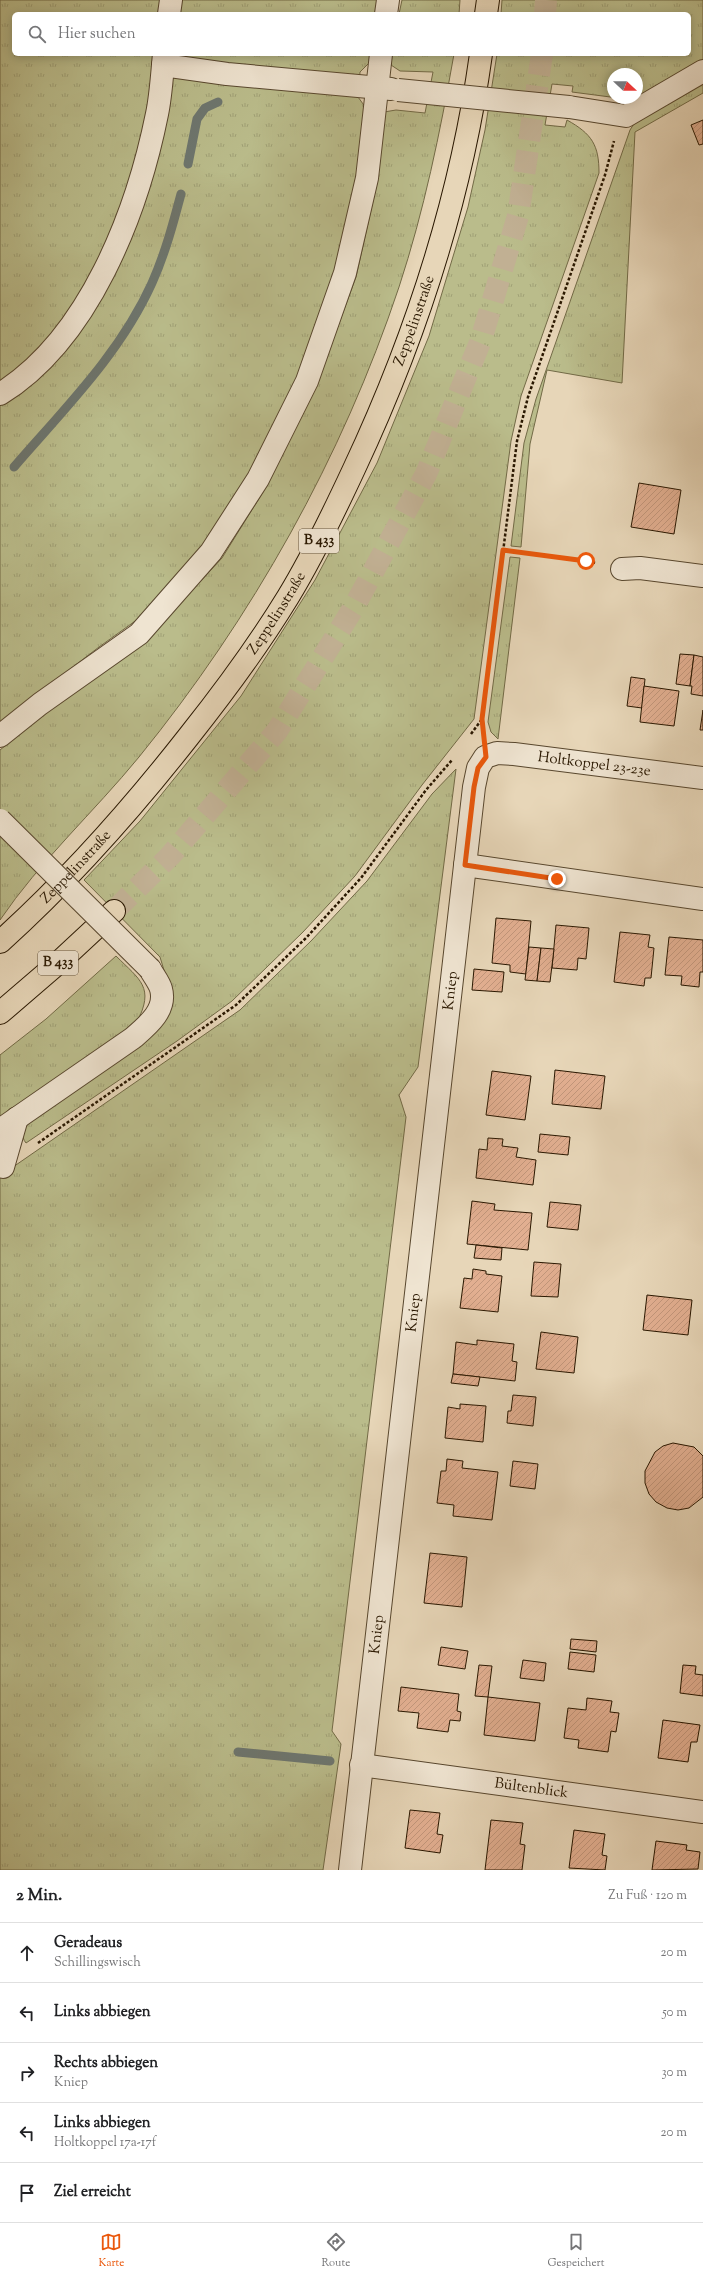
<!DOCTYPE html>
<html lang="de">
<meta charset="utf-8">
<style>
:root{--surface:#fff;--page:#f6f6f6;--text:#202124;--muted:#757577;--line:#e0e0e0;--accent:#ea580c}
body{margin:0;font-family:"Sorts Mill Goudy",serif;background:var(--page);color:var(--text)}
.compass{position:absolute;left:607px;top:68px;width:36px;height:36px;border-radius:50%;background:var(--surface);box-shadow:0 2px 10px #0003;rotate:112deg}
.stop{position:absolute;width:12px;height:12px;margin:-9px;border:3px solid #ea580c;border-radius:50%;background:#fff}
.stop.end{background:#ea580c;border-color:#fff;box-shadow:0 1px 4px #0008}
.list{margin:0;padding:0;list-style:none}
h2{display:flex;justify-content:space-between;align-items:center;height:52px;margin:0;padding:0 16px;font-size:17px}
h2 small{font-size:13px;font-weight:400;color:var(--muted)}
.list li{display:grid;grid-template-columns:26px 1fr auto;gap:12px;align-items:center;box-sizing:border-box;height:60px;padding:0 16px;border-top:1px solid var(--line)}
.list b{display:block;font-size:15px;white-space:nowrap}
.list p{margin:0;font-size:13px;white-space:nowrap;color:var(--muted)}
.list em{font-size:13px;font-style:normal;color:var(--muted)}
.icon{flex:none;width:22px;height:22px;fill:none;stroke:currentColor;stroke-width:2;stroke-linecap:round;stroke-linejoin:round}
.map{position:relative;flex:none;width:703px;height:1870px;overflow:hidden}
.search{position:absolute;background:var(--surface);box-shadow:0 2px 10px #0003;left:12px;right:12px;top:12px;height:44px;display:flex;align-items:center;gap:10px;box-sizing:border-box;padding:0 14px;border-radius:6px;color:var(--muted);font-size:15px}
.sheet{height:352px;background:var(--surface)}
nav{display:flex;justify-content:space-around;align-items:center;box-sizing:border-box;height:56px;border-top:1px solid var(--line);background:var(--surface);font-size:11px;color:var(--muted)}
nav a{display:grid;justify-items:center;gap:2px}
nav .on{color:var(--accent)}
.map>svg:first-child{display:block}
</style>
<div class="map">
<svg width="703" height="1870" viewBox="0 0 703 1870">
<defs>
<pattern id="grass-tufts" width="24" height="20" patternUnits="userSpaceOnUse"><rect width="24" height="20" fill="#babc8b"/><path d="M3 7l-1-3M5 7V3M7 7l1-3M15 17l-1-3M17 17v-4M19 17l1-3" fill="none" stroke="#a0a176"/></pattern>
<pattern id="building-hatch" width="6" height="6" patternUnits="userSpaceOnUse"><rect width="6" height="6" fill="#e2af91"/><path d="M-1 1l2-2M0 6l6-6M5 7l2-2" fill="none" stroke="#c2967b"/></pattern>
</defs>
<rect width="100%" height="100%" fill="#e7d6b8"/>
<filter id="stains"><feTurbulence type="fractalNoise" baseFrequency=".005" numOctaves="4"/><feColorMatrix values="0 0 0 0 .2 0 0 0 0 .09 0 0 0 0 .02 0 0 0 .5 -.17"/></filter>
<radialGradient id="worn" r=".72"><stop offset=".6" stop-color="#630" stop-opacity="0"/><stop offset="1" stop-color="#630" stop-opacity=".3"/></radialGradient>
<g fill="url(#grass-tufts)" stroke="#726a46">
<path d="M 0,0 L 382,0 L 380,14 L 14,14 L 14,54 L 372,54 L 370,62 L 360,72 L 358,97 L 366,108 L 367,126 L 336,269 L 298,376 L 250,473 L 205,545 L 138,619 L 99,647 L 0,723 Z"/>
<path d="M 402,0 L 460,0 L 459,14 L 399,14 Z"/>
<path d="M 502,0 L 703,0 L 703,61 L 650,92 L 637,95 L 637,74 L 613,74 L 613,98 L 618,98 L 572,92 L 573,86 L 552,84 L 545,125 L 565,127 L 567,120 C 592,134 599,145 599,173 L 521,396 L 511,441 L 474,719 L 422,785 L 355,876 L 303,932 L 232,1001 L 177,1041 L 26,1143 C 20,1136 24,1129 29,1122 L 170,990 L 160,957 L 84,880 L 140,821 L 241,696 L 315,580 L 377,463 L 429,336 L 468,207 L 485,130 L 497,54 L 689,54 L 689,14 L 501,14 Z"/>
<path d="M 392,54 L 454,54 C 440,133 424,211 399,287 C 342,458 252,618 139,757 C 94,812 40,861 0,920 L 0,750 L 45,713 L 146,640 L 222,558 L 268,484 L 316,386 L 356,277 L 377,183 L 384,112 L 396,110 L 425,113 L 433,72 L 400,71 L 391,65 Z"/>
<path d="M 703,82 L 703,93 L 635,132 L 622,383 L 547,370 L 530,444 L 521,547 L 511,546 L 524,443 L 536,399 L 630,130 L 639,116 Z"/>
<path d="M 510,557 L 520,558 L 498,739 L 491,732 L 488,722 Z"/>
<path d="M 456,769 L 418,1067 L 399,1095 L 406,1117 L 332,1731 L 341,1744 L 323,1870 L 0,1870 L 0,1176 L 240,1010 L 311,941 L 367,881 L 432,794 Z"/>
<path d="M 116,956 C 140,980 155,987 137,1022 L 0,1119 L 0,1055 L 46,1019 Z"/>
</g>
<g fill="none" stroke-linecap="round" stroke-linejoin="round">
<g stroke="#6d766f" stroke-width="9">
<path d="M 188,164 L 197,119 L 205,108 L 218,102"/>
<path d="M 14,467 C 64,409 120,354 152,283 C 165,254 173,224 181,194"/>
<path d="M 238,1752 L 330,1761"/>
</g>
</g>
<g fill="url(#building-hatch)" stroke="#291700">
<path d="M 703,120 L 703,144 L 699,145 L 691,125 Z"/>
<path d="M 639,483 L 681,490 L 674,534 L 631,527 Z"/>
<path d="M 680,654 L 694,655 L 690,686 L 676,684 Z"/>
<path d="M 694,655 L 703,657 L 703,696 L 691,694 L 692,686 L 690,686 Z"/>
<path d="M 631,677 L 645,679 L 642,708 L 627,706 Z"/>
<path d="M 644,686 L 679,691 L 674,726 L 640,722 Z"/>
<path d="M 703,710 L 703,730 L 700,730 Z"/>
<path d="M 496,918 L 531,921 L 526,974 L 510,972 L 510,965 L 492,963 Z"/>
<path d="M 556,925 L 589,928 L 586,959 L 578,958 L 577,970 L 552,968 Z"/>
<path d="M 620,932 L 650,935 L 648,947 L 654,948 L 651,978 L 645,978 L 644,986 L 614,982 Z"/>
<path d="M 669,937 L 703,940 L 703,972 L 700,972 L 699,987 L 681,985 L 682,976 L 665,975 Z"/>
<path d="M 529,947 L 541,948 L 537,981 L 525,980 Z"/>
<path d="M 541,948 L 554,949 L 550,982 L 537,981 Z"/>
<path d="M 474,969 L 504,972 L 502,992 L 472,990 Z"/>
<path d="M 555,1070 L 605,1076 L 601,1109 L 552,1104 Z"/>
<path d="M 492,1071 L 531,1076 L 525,1120 L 486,1115 Z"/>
<path d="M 540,1134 L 570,1137 L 568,1155 L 538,1152 Z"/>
<path d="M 488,1138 L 503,1139 L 502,1146 L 518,1148 L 516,1157 L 536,1160 L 533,1185 L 476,1178 L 479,1149 L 487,1150 Z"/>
<path d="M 472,1201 L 495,1204 L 494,1210 L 532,1213 L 528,1250 L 467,1244 Z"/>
<path d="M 550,1202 L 581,1205 L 578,1230 L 547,1227 Z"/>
<path d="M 476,1245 L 502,1248 L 501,1260 L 474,1258 Z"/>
<path d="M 534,1262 L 561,1264 L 558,1297 L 531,1296 Z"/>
<path d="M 473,1269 L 486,1271 L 486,1274 L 502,1276 L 498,1312 L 460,1308 L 464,1278 L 472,1279 Z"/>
<path d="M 647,1295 L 692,1300 L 688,1335 L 643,1330 Z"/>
<path d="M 541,1332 L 578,1337 L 574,1373 L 536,1369 Z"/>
<path d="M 477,1340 L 514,1344 L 512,1361 L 517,1362 L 515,1381 L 453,1374 L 456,1342 L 477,1345 Z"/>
<path d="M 453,1374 L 480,1377 L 478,1386 L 451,1383 Z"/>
<path d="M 513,1395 L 536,1397 L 533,1426 L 507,1423 L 508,1411 L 511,1411 Z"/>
<path d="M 460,1404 L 486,1406 L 483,1442 L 445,1438 L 448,1407 L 460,1409 Z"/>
<path d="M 673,1443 L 694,1447 L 703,1456 L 703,1497 L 689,1508 L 678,1510 L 667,1508 L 656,1502 L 649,1494 L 645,1483 L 645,1471 L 655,1452 L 663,1446 Z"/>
<path d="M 447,1459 L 463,1461 L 462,1468 L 498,1472 L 492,1520 L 453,1516 L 454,1505 L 437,1503 L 441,1471 L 446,1471 Z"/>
<path d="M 513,1461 L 538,1464 L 535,1489 L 510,1486 Z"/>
<path d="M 430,1553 L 467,1557 L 462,1607 L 424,1603 Z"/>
<path d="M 571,1639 L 597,1641 L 596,1652 L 570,1649 Z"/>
<path d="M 441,1647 L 468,1651 L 465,1669 L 438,1665 Z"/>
<path d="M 570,1652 L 596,1655 L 594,1672 L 568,1669 Z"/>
<path d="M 523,1660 L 546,1663 L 544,1681 L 520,1678 Z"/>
<path d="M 479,1665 L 492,1666 L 488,1697 L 475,1696 Z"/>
<path d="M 683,1665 L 696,1666 L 695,1674 L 703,1675 L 703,1696 L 680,1693 Z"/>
<path d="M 401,1687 L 459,1694 L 457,1711 L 461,1712 L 460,1721 L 450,1720 L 448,1732 L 417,1728 L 419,1713 L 398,1711 Z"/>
<path d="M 488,1697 L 540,1703 L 535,1741 L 484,1735 Z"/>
<path d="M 587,1698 L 612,1701 L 610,1712 L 619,1713 L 616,1732 L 611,1731 L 608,1752 L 578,1748 L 579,1740 L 564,1738 L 568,1708 L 586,1710 Z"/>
<path d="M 663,1720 L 700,1725 L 697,1742 L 691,1742 L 688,1762 L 658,1758 Z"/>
<path d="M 410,1810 L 440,1813 L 437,1834 L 443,1835 L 440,1853 L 405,1848 Z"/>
<path d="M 491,1820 L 523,1823 L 520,1844 L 525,1845 L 522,1870 L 485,1870 Z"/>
<path d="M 574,1830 L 605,1834 L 602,1855 L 607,1856 L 605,1870 L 569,1868 Z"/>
<path d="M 656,1841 L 687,1845 L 686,1850 L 700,1852 L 698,1869 L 652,1870 Z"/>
</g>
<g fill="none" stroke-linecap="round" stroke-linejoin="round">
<g stroke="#c1b093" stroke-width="22" stroke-dasharray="22 11" stroke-linecap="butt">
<path d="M 545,14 L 546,0"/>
<path d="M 114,911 L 170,856 L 277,731 L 354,607 L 426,474 L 481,340 L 518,216 L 542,54"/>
</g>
<g stroke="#58472e" stroke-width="24">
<g id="minor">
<path d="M 169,14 L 171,0"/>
<path d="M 386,14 L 388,0"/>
<path d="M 163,65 L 227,74 L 391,89"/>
<path d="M 569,107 L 626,116 L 703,71"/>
<path d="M 0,394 C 89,339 137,213 157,114 C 161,95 162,74 164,54"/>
<path d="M 622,569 L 640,568 L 703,576"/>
<path d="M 0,736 L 40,704 L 139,634 L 211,552 L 258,479 L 307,381 L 345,273 L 367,178 L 381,54"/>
<path d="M 465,865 L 703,899"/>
<path d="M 0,1130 L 133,1038 C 147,1026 167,1010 161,989 C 159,982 153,975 150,969"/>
<path d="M 3,1167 L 17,1118"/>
<path id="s1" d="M 361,1765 L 703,1812"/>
<path id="s2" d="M 350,1870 L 474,787 L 478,768 L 485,757 L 497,753 L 514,754 L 703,778"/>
</g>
</g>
<g stroke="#291700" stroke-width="24">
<g id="highway">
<path d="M 486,14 L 488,0"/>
<path id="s3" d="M 0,942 C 70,879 131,810 189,736 C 224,692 258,646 288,597 C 313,556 334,512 354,469 C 416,337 461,198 481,54"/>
<path d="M 0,1013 L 57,964 L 114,911"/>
</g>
</g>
<g stroke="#291700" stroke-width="2.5" stroke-dasharray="3 2" stroke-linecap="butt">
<path d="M 503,550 L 597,563"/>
<path d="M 483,730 L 482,719 L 517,441 L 528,397 L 605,175 L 614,141"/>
<path d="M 471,734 L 482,719"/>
<path d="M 38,1143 L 236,1005 L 306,938 L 361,878 L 426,790 L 452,760"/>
</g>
<use href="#minor" stroke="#efe4d1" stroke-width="22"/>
<use href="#highway" stroke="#e7d6b8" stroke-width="22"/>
<g stroke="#58472e" stroke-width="24" stroke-linecap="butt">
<g id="minor-bridge">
<path d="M 398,90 L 569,107"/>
<path d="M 0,820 L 150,969"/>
</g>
</g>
<use href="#minor-bridge" stroke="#efe4d1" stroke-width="22"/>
</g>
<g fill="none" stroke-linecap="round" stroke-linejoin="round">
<path stroke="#ea580c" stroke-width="5" d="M 557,879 L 465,865 L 474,787 L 478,768 L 486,757 L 482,719 L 503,550 L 586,561"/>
</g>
<g text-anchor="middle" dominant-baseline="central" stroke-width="3" stroke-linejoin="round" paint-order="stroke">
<g fill="#efe4d1" stroke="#64543f" stroke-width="1">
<rect x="299" y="529" width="40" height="24" rx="3"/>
<rect x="38" y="951" width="40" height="24" rx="3"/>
</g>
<g font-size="14" font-weight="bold" fill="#291700">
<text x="319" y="541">B 433</text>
<text x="58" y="963">B 433</text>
</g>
<g font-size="15" fill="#291700" stroke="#efe4d1">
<text stroke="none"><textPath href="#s3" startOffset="755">Zeppelinstraße</textPath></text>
<text stroke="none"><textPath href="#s3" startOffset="431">Zeppelinstraße</textPath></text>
<text stroke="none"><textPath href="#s2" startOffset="1233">Holtkoppel 23-23e</textPath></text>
<text stroke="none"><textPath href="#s3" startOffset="107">Zeppelinstraße</textPath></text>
<text stroke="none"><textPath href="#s2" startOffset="885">Kniep</textPath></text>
<text stroke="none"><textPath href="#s2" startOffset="561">Kniep</textPath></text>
<text stroke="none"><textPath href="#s2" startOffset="237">Kniep</textPath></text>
<text stroke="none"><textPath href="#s1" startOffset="172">Bültenblick</textPath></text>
</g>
</g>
<rect width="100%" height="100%" filter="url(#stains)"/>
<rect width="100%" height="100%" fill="url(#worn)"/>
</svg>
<svg class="compass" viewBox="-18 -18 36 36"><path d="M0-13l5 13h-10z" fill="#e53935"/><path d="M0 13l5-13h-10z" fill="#757577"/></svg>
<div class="stop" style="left:586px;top:561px"></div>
<div class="stop end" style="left:557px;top:879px"></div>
<div class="search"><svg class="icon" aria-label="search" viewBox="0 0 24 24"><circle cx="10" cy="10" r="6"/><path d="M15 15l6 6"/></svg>Hier suchen</div>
</div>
<section class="sheet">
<h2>2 Min.<small>Zu Fuß · 120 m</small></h2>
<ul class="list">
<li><svg class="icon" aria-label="ahead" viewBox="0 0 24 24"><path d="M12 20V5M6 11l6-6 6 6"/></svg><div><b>Geradeaus</b><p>Schillingswisch</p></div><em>20 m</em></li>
<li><svg class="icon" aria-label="left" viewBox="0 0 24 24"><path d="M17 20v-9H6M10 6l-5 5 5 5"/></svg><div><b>Links abbiegen</b></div><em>50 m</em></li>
<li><svg class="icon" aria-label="right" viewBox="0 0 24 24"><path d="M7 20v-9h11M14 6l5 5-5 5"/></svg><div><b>Rechts abbiegen</b><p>Kniep</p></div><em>30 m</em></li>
<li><svg class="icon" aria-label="left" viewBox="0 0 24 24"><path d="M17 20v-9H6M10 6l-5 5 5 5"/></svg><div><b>Links abbiegen</b><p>Holtkoppel 17a-17f</p></div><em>20 m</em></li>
<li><svg class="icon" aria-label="arrive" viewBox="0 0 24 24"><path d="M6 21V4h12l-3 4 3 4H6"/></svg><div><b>Ziel erreicht</b></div></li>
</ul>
</section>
<nav>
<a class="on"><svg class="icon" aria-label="map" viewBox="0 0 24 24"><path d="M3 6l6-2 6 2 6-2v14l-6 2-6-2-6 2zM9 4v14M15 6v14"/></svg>Karte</a>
<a><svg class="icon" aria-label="directions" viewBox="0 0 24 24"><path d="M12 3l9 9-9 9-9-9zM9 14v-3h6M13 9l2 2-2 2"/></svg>Route</a>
<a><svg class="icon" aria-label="saved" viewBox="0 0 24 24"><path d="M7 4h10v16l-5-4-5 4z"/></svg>Gespeichert</a>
</nav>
